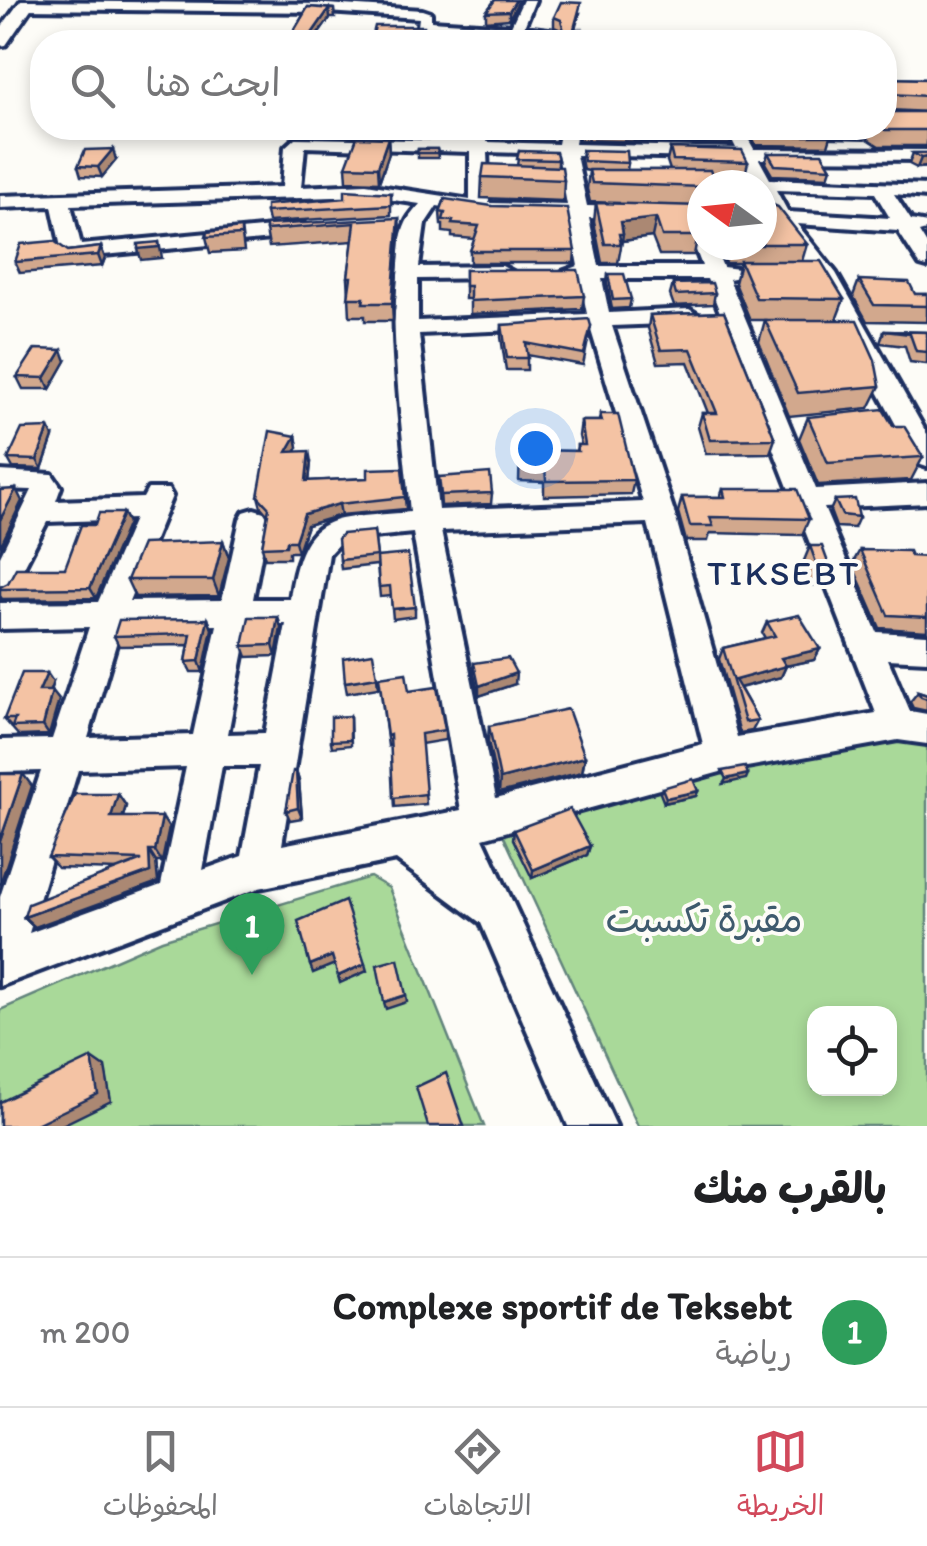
<!DOCTYPE html>
<html lang="ar">
<meta charset="utf-8">
<style>
:root{--surface:#fff;--page:#f2f2f2;--text:#202124;--muted:#757577;--line:#e0e0e0;--accent:#d1495b}
body{margin:0;font-family:Itim,"Playpen Sans Arabic",sans-serif;background:var(--page);color:var(--text);direction:rtl}
.controls{position:absolute;right:30px;bottom:30px;display:grid;overflow:hidden;border-radius:20px;box-shadow:0 5px 15px #0003}
.controls button{width:90px;height:90px;display:grid;place-items:center;padding:0;border:0;border-bottom:2px solid var(--line);background:var(--surface);color:var(--text);font:50px sans-serif}
.compass{position:absolute;left:687px;top:170px;width:90px;height:90px;border-radius:50%;background:var(--surface);box-shadow:0 5px 15px #0003;rotate:285deg}
.you{position:absolute;left:535px;top:448px;width:35px;height:35px;margin:-25px;border:8px solid #fff;border-radius:50%;background:#1a73e8;box-shadow:0 0 0 15px #1a73e833}
.badge{display:grid;place-items:center;width:65px;height:65px;border-radius:50%;background:var(--accent);color:#fff;font-size:32px;font-weight:700}
.pin{position:absolute;translate:-50% -82px;filter:drop-shadow(0 2px 5px #0008)}
.pin::after{content:'';position:absolute;top:52px;width:35px;height:30px;background:inherit;clip-path:polygon(0 0,100% 0,50% 100%)}
.list{margin:0;padding:0;list-style:none}
h2{display:flex;justify-content:space-between;align-items:center;height:130px;margin:0;padding:0 40px;font-size:42px}
h2 small{font-size:32px;font-weight:400;color:var(--muted)}
.list li{display:grid;grid-template-columns:65px 1fr auto;gap:30px;align-items:center;box-sizing:border-box;height:150px;padding:0 40px;border-top:2px solid var(--line)}
.list b{display:block;font-size:38px;white-space:nowrap}
.list p{margin:0;font-size:32px;white-space:nowrap;color:var(--muted)}
.list em{font-size:32px;font-style:normal;color:var(--muted)}
.icon{flex:none;width:55px;height:55px;fill:none;stroke:currentColor;stroke-width:2;stroke-linecap:round;stroke-linejoin:round}
.map{position:relative;flex:none;width:927px;height:1126px;overflow:hidden;direction:ltr}
.search{position:absolute;background:var(--surface);box-shadow:0 5px 15px #0003;left:30px;right:30px;top:30px;height:110px;display:flex;align-items:center;gap:25px;box-sizing:border-box;padding:0 35px;border-radius:40px;color:var(--muted);font-size:38px}
.sheet{height:280px;background:var(--surface)}
nav{display:flex;justify-content:space-around;align-items:center;box-sizing:border-box;height:140px;border-top:2px solid var(--line);background:var(--surface);font-size:28px;color:var(--muted)}
nav a{display:grid;justify-items:center;gap:5px}
nav .on{color:var(--accent)}
.map>svg:first-child{display:block}
</style>
<div class="map">
<svg width="927" height="1126" viewBox="0 0 927 1126">
<rect width="100%" height="100%" fill="#fdfcf7"/>
<filter id="ink" filterUnits="userSpaceOnUse"><feTurbulence type="fractalNoise" baseFrequency=".01" numOctaves="2"/><feDisplacementMap in="SourceGraphic" scale="20" xChannelSelector="R" yChannelSelector="G"/><feConvolveMatrix kernelMatrix="1 2 1 2 8 2 1 2 1" color-interpolation-filters="sRGB"/></filter>
<g filter="url(#ink)">
<g fill="#a9d999" stroke="#62847c" stroke-width="2.5" fill-rule="evenodd">
<path d="M 881,731 L 927,739 L 927,1126 L 638,1126 L 501,830 L 573,805 ZM 814,1014 L 890,1014 L 890,1088 L 814,1088 Z"/>
<path d="M 370,877 L 389,888 L 484,1126 L 0,1126 L 0,1010 L 162,940 Z"/>
</g>
<g fill="none" stroke-linecap="round" stroke-linejoin="round">
<g stroke="#1b2f5e" stroke-width="8">
<g id="minor">
<path d="M 523,0 L 535,0 L 524,27 L 557,31 L 559,42 L 545,42 L 545,36 L 428,29 L 418,26 L 419,18 L 326,12 L 25,9 L 19,5 L 25,1 L 326,4 L 422,10 L 431,13 L 431,21 L 511,26 Z"/>
<path d="M 470,128 L 486,128 L 487,142 L 558,144 L 561,128 L 577,128 L 575,144 L 736,148 L 726,128 L 742,128 L 754,149 L 927,150 L 927,160 L 759,159 L 770,179 L 927,185 L 927,197 L 894,194 L 911,220 L 927,223 L 926,230 L 919,232 L 927,245 L 927,267 L 920,265 L 898,231 L 797,224 L 836,273 L 927,434 L 927,467 L 918,464 L 914,458 L 815,275 L 775,223 L 762,219 L 763,213 L 768,212 L 762,200 L 762,185 L 675,188 L 666,182 L 675,176 L 751,179 L 741,159 L 576,155 L 587,206 L 702,209 L 702,221 L 589,218 L 599,266 L 702,266 L 694,245 L 702,239 L 702,245 L 714,245 L 723,267 L 739,269 L 743,273 L 739,277 L 729,279 L 816,489 L 927,483 L 927,503 L 824,508 L 877,632 L 927,635 L 927,661 L 888,659 L 910,711 L 927,714 L 927,744 L 898,740 L 724,771 L 483,838 L 616,1126 L 568,1126 L 481,923 L 396,860 L 259,888 L 0,986 L 0,897 L 41,771 L 0,772 L 0,740 L 52,739 L 89,627 L 0,629 L 0,603 L 98,602 L 134,519 L 47,522 L 11,592 L 0,596 L 0,556 L 32,490 L 0,489 L 0,471 L 52,474 L 61,487 L 56,501 L 143,498 L 148,489 L 168,489 L 172,496 L 129,601 L 222,600 L 240,519 L 244,512 L 254,509 L 264,512 L 268,519 L 253,599 L 290,599 C 303,508 332,520 410,512 C 405,446 380,279 406,223 C 409,216 415,210 420,204 L 366,196 L 71,205 L 81,245 L 303,224 L 313,230 L 303,236 L 72,258 L 62,252 L 52,206 L 0,208 L 0,196 L 282,187 L 285,147 L 295,138 L 470,141 ZM 305,147 L 470,152 L 470,200 L 366,184 L 301,187 ZM 487,152 L 558,154 L 567,205 L 489,203 ZM 776,190 L 875,193 L 890,218 L 788,212 ZM 437,206 L 492,215 L 569,217 L 578,266 L 562,272 L 566,276 L 580,278 L 587,314 L 418,321 L 418,279 L 502,278 L 513,272 L 502,266 L 419,267 L 425,224 ZM 602,279 L 707,279 L 876,713 L 737,737 L 674,512 L 612,326 L 689,323 L 700,316 L 689,309 L 609,313 ZM 590,327 L 643,502 L 438,510 L 419,334 ZM 648,523 L 703,744 L 496,798 L 441,531 ZM 413,533 L 461,810 L 282,845 L 329,554 L 342,540 ZM 249,624 L 286,624 L 265,733 L 228,734 ZM 217,625 L 193,735 L 88,738 L 121,627 ZM 222,766 L 259,766 L 242,856 L 203,870 ZM 186,767 L 161,885 L 29,933 L 78,770 Z"/>
<path d="M 870,128 L 870,135 L 864,136 L 789,134 L 781,129 Z"/>
</g>
</g>
<g stroke="#1b2f5e" stroke-width="7">
<path id="major" d="M 21,0 L 37,0 L 6,45 L 0,46 L 0,29 Z"/>
</g>
<use href="#minor" fill="#fdfcf7" fill-rule="evenodd"/>
<use href="#major" fill="#fdfcf7" fill-rule="evenodd"/>
</g>
<g fill="#d2a88d" stroke="#1b2f5e" stroke-width="2.5">
<path d="M 495,0 L 512,14 L 509,19 L 486,21 L 486,12 Z"/>
<path d="M 308,7 L 334,9 L 335,18 L 330,18 L 313,42 L 293,42 L 292,34 Z"/>
<path d="M 580,13 L 575,29 L 587,42 L 546,35 L 560,35 L 561,34 L 561,30 L 554,27 L 554,17 Z"/>
<path d="M 884,78 L 927,79 L 927,112 L 889,110 L 927,112 L 927,146 L 879,146 L 868,139 L 872,128 L 884,128 Z"/>
<path d="M 115,128 L 147,128 L 145,134 L 117,134 Z"/>
<path d="M 296,128 L 344,128 L 342,134 L 297,135 Z"/>
<path d="M 387,128 L 397,128 L 395,136 L 387,136 Z"/>
<path d="M 420,128 L 462,128 L 459,138 L 420,136 Z"/>
<path d="M 482,128 L 513,128 L 513,134 L 482,133 Z"/>
<path d="M 579,128 L 730,128 L 732,133 L 730,144 L 579,140 Z"/>
<path d="M 754,128 L 831,136 L 828,146 L 756,145 L 752,137 Z"/>
<path d="M 388,138 L 389,153 L 379,182 L 347,181 L 346,166 Z"/>
<path d="M 670,148 L 748,162 L 745,175 L 712,174 L 702,185 L 702,236 L 697,239 L 694,255 L 659,255 L 652,237 L 622,241 L 618,263 L 602,263 L 594,222 L 596,203 L 620,203 L 590,202 L 587,189 L 589,171 L 583,170 L 581,159 L 582,150 L 628,163 L 627,170 L 670,170 L 667,161 Z"/>
<path d="M 418,149 L 437,149 L 438,158 L 418,158 Z"/>
<path d="M 519,151 L 558,160 L 558,167 L 564,180 L 563,201 L 481,198 L 482,177 L 517,166 Z"/>
<path d="M 768,153 L 831,168 L 828,177 L 772,175 L 765,163 Z"/>
<path d="M 913,153 L 927,153 L 927,167 L 917,168 L 909,164 Z"/>
<path d="M 116,160 L 102,177 L 81,176 L 78,166 Z"/>
<path d="M 391,193 L 391,215 L 268,222 L 266,212 L 345,198 Z"/>
<path d="M 445,199 L 575,251 L 574,263 L 470,263 L 470,251 L 475,239 L 452,237 L 452,233 L 443,232 L 443,225 L 441,225 L 440,212 Z"/>
<path d="M 762,200 L 807,244 L 802,261 L 844,299 L 836,320 L 880,386 L 869,408 L 789,416 L 759,342 L 765,320 L 750,320 L 735,283 L 740,263 L 726,263 L 717,245 L 762,245 Z"/>
<path d="M 399,218 L 400,235 L 393,321 L 365,321 L 365,316 L 350,316 L 348,277 L 353,241 L 269,247 L 266,230 Z"/>
<path d="M 241,228 L 244,251 L 210,253 L 206,237 Z"/>
<path d="M 101,247 L 105,258 L 102,266 L 20,273 L 15,262 L 68,251 Z"/>
<path d="M 465,270 L 584,296 L 582,309 L 470,314 L 470,299 L 465,299 Z"/>
<path d="M 608,274 L 631,299 L 629,308 L 612,309 L 607,283 Z"/>
<path d="M 859,280 L 915,294 L 927,294 L 927,322 L 867,321 L 853,296 Z"/>
<path d="M 673,284 L 715,293 L 713,304 L 674,306 L 670,295 Z"/>
<path d="M 724,312 L 775,439 L 770,453 L 706,454 L 698,427 L 702,413 L 708,413 L 688,362 L 658,363 L 648,328 L 650,315 Z"/>
<path d="M 502,325 L 591,326 L 583,365 L 527,355 L 527,370 L 506,370 L 501,337 Z"/>
<path d="M 884,331 L 927,332 L 927,364 L 910,362 L 905,346 L 880,343 Z"/>
<path d="M 66,361 L 50,389 L 23,389 L 17,377 Z"/>
<path d="M 600,414 L 634,480 L 631,494 L 544,496 L 544,482 L 519,481 L 520,450 L 576,451 L 577,445 L 581,445 L 579,436 L 581,421 L 599,421 Z"/>
<path d="M 808,417 L 893,426 L 923,457 L 911,480 L 818,485 L 799,439 Z"/>
<path d="M 296,436 L 298,447 L 296,451 L 311,462 L 309,481 L 368,478 L 402,468 L 406,509 L 341,515 L 307,525 L 298,552 L 289,552 L 289,558 L 265,558 L 262,547 L 268,515 L 261,507 L 258,496 Z"/>
<path d="M 53,437 L 42,469 L 13,468 L 8,459 Z"/>
<path d="M 439,477 L 492,493 L 491,504 L 441,506 Z"/>
<path d="M 723,489 L 809,519 L 802,535 L 710,533 L 708,541 L 686,541 L 678,512 L 682,497 L 720,497 Z"/>
<path d="M 835,500 L 859,517 L 854,528 L 836,527 L 830,511 Z"/>
<path d="M 123,513 L 128,523 L 96,598 L 2,599 L 0,596 L 0,587 L 65,568 L 95,525 Z"/>
<path d="M 374,531 L 377,557 L 415,607 L 415,616 L 393,619 L 391,596 L 380,597 L 377,565 L 341,569 L 340,560 Z"/>
<path d="M 223,541 L 229,558 L 219,596 L 135,597 L 127,580 Z"/>
<path d="M 810,546 L 830,568 L 822,585 L 810,585 L 803,563 Z"/>
<path d="M 860,550 L 911,556 L 927,557 L 927,631 L 880,628 L 852,564 Z"/>
<path d="M 278,617 L 281,628 L 276,656 L 247,657 L 243,646 Z"/>
<path d="M 208,619 L 212,629 L 203,672 L 191,672 L 186,662 L 189,645 L 119,646 L 114,636 Z"/>
<path d="M 767,622 L 820,649 L 814,660 L 786,666 L 781,677 L 740,688 L 758,720 L 752,731 L 740,733 L 719,659 L 723,648 L 765,638 L 762,633 Z"/>
<path d="M 474,663 L 515,684 L 479,696 L 474,674 Z"/>
<path d="M 377,677 L 378,688 L 347,693 L 345,682 Z"/>
<path d="M 379,677 L 409,691 L 445,730 L 445,740 L 421,744 L 426,804 L 395,807 L 391,745 L 388,746 Z"/>
<path d="M 53,682 L 50,691 L 59,700 L 49,735 L 19,736 L 4,719 Z"/>
<path d="M 918,692 L 927,695 L 927,711 L 913,708 L 910,702 Z"/>
<path d="M 350,716 L 351,745 L 332,747 L 331,741 Z"/>
<path d="M 489,726 L 585,757 L 582,772 L 499,793 L 488,741 Z"/>
<path d="M 296,771 L 299,781 L 302,818 L 290,820 L 286,811 Z"/>
<path d="M 662,788 L 698,791 L 696,796 L 664,803 L 660,793 Z"/>
<path d="M 118,794 L 126,806 L 123,817 L 169,828 L 162,862 L 156,862 L 158,882 L 35,927 L 24,917 L 117,870 L 58,868 L 48,857 Z"/>
<path d="M 514,830 L 590,846 L 587,855 L 532,878 L 513,839 Z"/>
</g>
<g fill="#ab8873" stroke="#1b2f5e" stroke-width="2.5">
<path d="M 516,0 L 519,0 L 509,19 L 509,11 Z"/>
<path d="M 329,9 L 330,18 L 312,42 L 311,35 Z"/>
<path d="M 388,138 L 389,153 L 379,182 L 378,167 Z"/>
<path d="M 113,149 L 116,160 L 102,177 L 98,167 Z"/>
<path d="M 927,157 L 927,167 L 917,168 L 921,158 Z"/>
<path d="M 399,218 L 400,235 L 393,321 L 392,303 Z"/>
<path d="M 656,218 L 652,237 L 622,241 L 623,234 L 621,222 Z"/>
<path d="M 702,219 L 702,236 L 697,239 L 698,236 L 695,225 Z"/>
<path d="M 159,242 L 162,258 L 141,260 L 138,249 Z"/>
<path d="M 101,247 L 105,258 L 102,266 L 98,255 Z"/>
<path d="M 62,350 L 66,361 L 50,389 L 45,378 Z"/>
<path d="M 49,428 L 53,437 L 42,469 L 37,460 Z"/>
<path d="M 296,436 L 298,447 L 289,463 L 287,452 Z"/>
<path d="M 309,451 L 311,462 L 308,492 L 306,481 Z"/>
<path d="M 16,489 L 22,501 L 0,547 L 0,520 Z"/>
<path d="M 339,504 L 341,515 L 307,525 L 298,552 L 295,541 L 304,514 Z"/>
<path d="M 123,513 L 128,523 L 96,598 L 90,588 Z"/>
<path d="M 223,541 L 229,558 L 219,596 L 213,580 Z"/>
<path d="M 278,617 L 281,628 L 276,656 L 273,645 Z"/>
<path d="M 208,619 L 212,629 L 203,672 L 199,661 Z"/>
<path d="M 820,649 L 814,660 L 776,668 L 781,658 Z"/>
<path d="M 786,666 L 781,677 L 735,689 L 735,680 Z"/>
<path d="M 47,673 L 53,682 L 46,701 L 39,691 Z"/>
<path d="M 516,673 L 515,684 L 479,696 L 479,686 Z"/>
<path d="M 52,691 L 59,700 L 49,735 L 43,726 Z"/>
<path d="M 585,757 L 582,772 L 499,793 L 500,779 Z"/>
<path d="M 296,771 L 299,781 L 302,818 L 298,808 Z"/>
<path d="M 23,774 L 32,786 L 0,885 L 0,841 Z"/>
<path d="M 748,774 L 746,779 L 723,784 L 726,779 Z"/>
<path d="M 698,791 L 696,796 L 664,803 L 666,798 Z"/>
<path d="M 118,794 L 126,806 L 119,828 L 111,817 Z"/>
<path d="M 162,817 L 169,828 L 162,862 L 155,851 Z"/>
<path d="M 590,846 L 587,855 L 532,878 L 533,870 Z"/>
<path d="M 149,851 L 156,862 L 158,882 L 35,927 L 24,917 L 150,872 Z"/>
<path d="M 332,956 L 335,964 L 313,973 L 310,965 Z"/>
<path d="M 365,964 L 367,971 L 340,983 L 338,976 Z"/>
<path d="M 406,995 L 407,1002 L 386,1009 L 384,1002 Z"/>
<path d="M 92,1058 L 105,1067 L 111,1101 L 60,1126 L 32,1126 Z"/>
</g>
<g fill="#f4c3a4" stroke="#1b2f5e" stroke-width="2.5">
<path d="M 495,0 L 516,0 L 509,11 L 486,12 Z"/>
<path d="M 561,2 L 581,3 L 574,29 L 583,29 L 587,42 L 482,42 L 484,26 L 542,29 L 546,35 L 560,35 L 564,31 L 561,20 L 554,17 Z"/>
<path d="M 308,7 L 334,9 L 329,9 L 311,35 L 292,34 Z"/>
<path d="M 375,26 L 424,26 L 423,42 L 371,42 Z"/>
<path d="M 884,78 L 927,79 L 927,96 L 890,94 L 886,108 L 890,112 L 927,112 L 927,130 L 885,130 L 881,128 L 884,128 Z"/>
<path d="M 420,128 L 460,128 L 459,130 L 420,129 Z"/>
<path d="M 580,128 L 730,128 L 732,133 L 580,129 Z"/>
<path d="M 754,128 L 827,129 L 831,136 L 759,136 Z"/>
<path d="M 357,137 L 388,138 L 378,167 L 346,166 Z"/>
<path d="M 670,148 L 742,150 L 748,162 L 673,160 Z"/>
<path d="M 113,149 L 98,167 L 78,166 L 85,150 Z"/>
<path d="M 418,149 L 437,149 L 438,153 L 417,153 Z"/>
<path d="M 582,150 L 627,151 L 628,163 L 584,161 Z"/>
<path d="M 519,151 L 556,152 L 558,160 L 517,159 Z"/>
<path d="M 768,153 L 822,153 L 831,168 L 775,165 Z"/>
<path d="M 913,153 L 927,153 L 927,157 L 921,158 Z"/>
<path d="M 484,164 L 562,167 L 564,180 L 482,177 Z"/>
<path d="M 589,170 L 710,170 L 716,185 L 702,185 L 702,187 L 592,183 Z"/>
<path d="M 345,190 L 391,193 L 391,205 L 266,212 L 266,205 L 345,198 Z"/>
<path d="M 445,199 L 492,206 L 567,208 L 575,251 L 470,251 L 479,226 L 452,224 L 453,221 L 443,220 L 445,213 L 440,212 Z"/>
<path d="M 762,200 L 778,207 L 807,244 L 762,244 Z"/>
<path d="M 596,203 L 702,206 L 702,219 L 695,225 L 698,236 L 662,236 L 656,218 L 621,222 L 623,234 L 619,234 L 621,244 L 605,244 Z"/>
<path d="M 399,218 L 392,303 L 363,303 L 364,298 L 348,298 L 351,277 L 348,277 L 355,223 L 266,230 L 266,225 Z"/>
<path d="M 241,228 L 241,235 L 206,237 L 207,232 Z"/>
<path d="M 54,241 L 68,251 L 101,247 L 98,255 L 15,262 L 21,244 Z"/>
<path d="M 159,242 L 159,247 L 138,249 L 138,244 Z"/>
<path d="M 740,261 L 821,261 L 844,299 L 756,298 Z"/>
<path d="M 465,270 L 578,270 L 584,296 L 470,301 L 470,286 L 465,286 Z"/>
<path d="M 608,274 L 624,274 L 631,299 L 613,300 Z"/>
<path d="M 859,280 L 909,282 L 915,294 L 927,294 L 927,306 L 874,305 Z"/>
<path d="M 712,283 L 715,293 L 676,295 L 673,284 Z"/>
<path d="M 724,312 L 775,439 L 710,440 L 702,413 L 717,413 L 691,349 L 661,350 L 650,315 Z"/>
<path d="M 589,319 L 591,326 L 584,354 L 526,343 L 528,358 L 507,358 L 502,325 Z"/>
<path d="M 765,320 L 857,320 L 875,360 L 880,386 L 798,393 Z"/>
<path d="M 884,331 L 927,332 L 927,352 L 916,351 L 910,334 Z"/>
<path d="M 35,349 L 62,350 L 45,378 L 17,377 Z"/>
<path d="M 883,409 L 893,426 L 904,426 L 923,457 L 828,463 L 808,417 Z"/>
<path d="M 600,414 L 618,414 L 634,480 L 546,481 L 545,467 L 520,467 L 520,450 L 578,451 L 577,445 L 585,445 L 581,421 L 602,421 Z"/>
<path d="M 49,428 L 37,460 L 8,459 L 22,429 Z"/>
<path d="M 270,431 L 296,436 L 287,452 L 309,451 L 306,481 L 368,478 L 368,469 L 402,468 L 405,497 L 339,504 L 304,514 L 295,541 L 287,541 L 286,546 L 262,547 L 269,508 L 258,496 Z"/>
<path d="M 490,473 L 492,493 L 441,495 L 439,477 Z"/>
<path d="M 16,489 L 0,520 L 0,490 Z"/>
<path d="M 723,489 L 797,489 L 809,519 L 710,517 L 713,526 L 690,526 L 682,497 L 725,497 Z"/>
<path d="M 855,499 L 859,517 L 842,515 L 835,500 Z"/>
<path d="M 99,513 L 123,513 L 90,588 L 0,589 L 0,587 L 8,583 L 16,568 L 65,568 L 81,525 L 95,525 Z"/>
<path d="M 374,531 L 377,556 L 340,560 L 338,539 L 342,534 Z"/>
<path d="M 223,541 L 213,580 L 127,580 L 142,544 Z"/>
<path d="M 810,546 L 822,546 L 830,568 L 818,568 Z"/>
<path d="M 860,550 L 909,551 L 911,556 L 927,557 L 927,617 L 888,615 Z"/>
<path d="M 408,554 L 415,607 L 392,609 L 390,586 L 379,587 L 377,557 Z"/>
<path d="M 799,615 L 820,649 L 781,658 L 786,666 L 735,680 L 758,720 L 745,722 L 723,648 L 775,636 L 767,622 Z"/>
<path d="M 249,617 L 278,617 L 273,645 L 243,646 Z"/>
<path d="M 208,619 L 199,661 L 186,662 L 191,634 L 114,636 L 119,620 Z"/>
<path d="M 373,653 L 377,677 L 345,682 L 343,658 Z"/>
<path d="M 508,658 L 516,673 L 479,686 L 474,663 Z"/>
<path d="M 22,673 L 47,673 L 39,691 L 52,691 L 43,726 L 12,727 L 15,719 L 4,719 Z"/>
<path d="M 406,673 L 409,691 L 437,687 L 445,730 L 421,734 L 426,794 L 393,798 L 390,735 L 387,736 L 379,677 Z"/>
<path d="M 918,692 L 927,695 L 927,699 L 921,697 Z"/>
<path d="M 568,709 L 585,757 L 500,779 L 489,726 Z"/>
<path d="M 350,716 L 350,740 L 331,741 L 331,717 Z"/>
<path d="M 745,767 L 748,774 L 726,779 L 722,771 Z"/>
<path d="M 293,771 L 296,771 L 298,808 L 286,811 Z"/>
<path d="M 0,774 L 23,774 L 0,841 Z"/>
<path d="M 693,779 L 698,791 L 666,798 L 662,788 Z"/>
<path d="M 75,794 L 118,794 L 111,817 L 162,817 L 155,851 L 149,851 L 150,872 L 24,917 L 28,904 L 142,860 L 48,857 Z"/>
<path d="M 570,809 L 590,846 L 533,870 L 514,830 Z"/>
<path d="M 345,901 L 365,964 L 338,976 L 332,956 L 310,965 L 298,921 Z"/>
<path d="M 398,959 L 406,995 L 384,1002 L 377,965 Z"/>
<path d="M 92,1058 L 98,1094 L 32,1126 L 0,1126 L 0,1102 Z"/>
<path d="M 446,1073 L 464,1126 L 428,1126 L 416,1087 Z"/>
</g>
</g>
<g text-anchor="middle" dominant-baseline="central" stroke-width="8" stroke-linejoin="round" paint-order="stroke">
<g font-size="35" letter-spacing="2.5" fill="#1b2f5e" stroke="#fdfcf7">
<text x="784" y="573">TIKSEBT</text>
</g>
<g font-size="38" fill="#3e5a6d" stroke="#fdfcf7">
<text x="704" y="919">مقبرة تكسبت</text>
</g>
</g>
</svg>
<div class="controls">
<button><svg class="icon" aria-label="locate" viewBox="0 0 24 24"><circle cx="12" cy="12" r="6"/><path d="M12 2v4M12 18v4M2 12h4M18 12h4"/></svg></button>
</div>
<svg class="compass" viewBox="-18 -18 36 36"><path d="M0-13l5 13h-10z" fill="#e53935"/><path d="M0 13l5-13h-10z" fill="#757577"/></svg>
<div class="you"></div>
<div class="pin badge" style="left:252px;top:975px;background:#2e9e5b">1</div>
<div class="search"><svg class="icon" aria-label="search" viewBox="0 0 24 24"><circle cx="10" cy="10" r="6"/><path d="M15 15l6 6"/></svg>ابحث هنا</div>
</div>
<section class="sheet">
<h2>بالقرب منك<small></small></h2>
<ul class="list">
<li><span class="badge" style="background:#2e9e5b">1</span><div><b>Complexe sportif de Teksebt</b><p>رياضة</p></div><em>200 m</em></li>
</ul>
</section>
<nav>
<a class="on"><svg class="icon" aria-label="map" viewBox="0 0 24 24"><path d="M3 6l6-2 6 2 6-2v14l-6 2-6-2-6 2zM9 4v14M15 6v14"/></svg>الخريطة</a>
<a><svg class="icon" aria-label="directions" viewBox="0 0 24 24"><path d="M12 3l9 9-9 9-9-9zM9 14v-3h6M13 9l2 2-2 2"/></svg>الاتجاهات</a>
<a><svg class="icon" aria-label="saved" viewBox="0 0 24 24"><path d="M7 4h10v16l-5-4-5 4z"/></svg>المحفوظات</a>
</nav>
